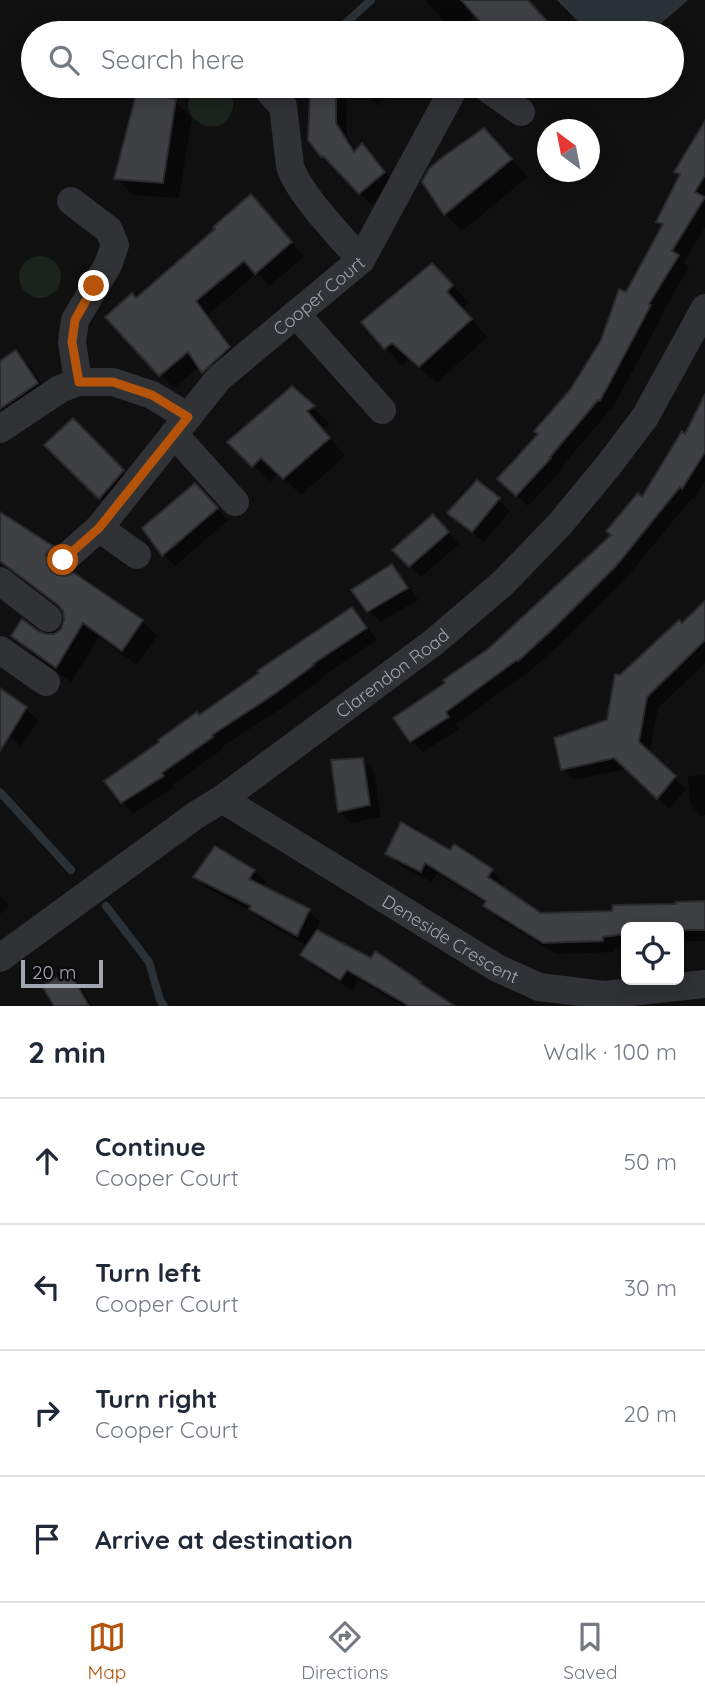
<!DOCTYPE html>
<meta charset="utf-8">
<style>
:root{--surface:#fff;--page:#f2f2f3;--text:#1f2937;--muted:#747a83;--line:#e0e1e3;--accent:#b45309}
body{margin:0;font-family:Quicksand,sans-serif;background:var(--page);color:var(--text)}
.controls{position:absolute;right:21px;bottom:21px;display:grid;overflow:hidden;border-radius:10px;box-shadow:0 4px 18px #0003}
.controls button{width:63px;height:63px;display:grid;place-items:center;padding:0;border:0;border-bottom:2px solid var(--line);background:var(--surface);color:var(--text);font:35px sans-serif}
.compass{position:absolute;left:537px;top:119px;width:63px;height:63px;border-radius:50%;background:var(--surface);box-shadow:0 4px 18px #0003;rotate:328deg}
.scale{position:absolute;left:21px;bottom:18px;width:82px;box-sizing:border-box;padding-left:7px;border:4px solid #a1a6b1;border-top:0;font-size:19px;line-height:24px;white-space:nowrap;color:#a1a6b1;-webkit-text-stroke:5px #0b0b0c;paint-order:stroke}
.stop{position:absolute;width:21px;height:21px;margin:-16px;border:5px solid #b45309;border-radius:50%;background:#fff}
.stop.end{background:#b45309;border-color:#fff;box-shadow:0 2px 7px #0008}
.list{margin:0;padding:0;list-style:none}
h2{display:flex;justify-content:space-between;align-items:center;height:91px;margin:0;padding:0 28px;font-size:30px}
h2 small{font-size:23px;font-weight:400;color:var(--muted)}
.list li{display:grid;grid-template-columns:46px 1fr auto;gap:21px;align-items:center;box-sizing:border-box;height:126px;padding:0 28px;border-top:2px solid var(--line)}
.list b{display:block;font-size:26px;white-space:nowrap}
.list p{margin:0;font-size:23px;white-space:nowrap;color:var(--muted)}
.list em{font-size:23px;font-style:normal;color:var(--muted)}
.icon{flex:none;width:38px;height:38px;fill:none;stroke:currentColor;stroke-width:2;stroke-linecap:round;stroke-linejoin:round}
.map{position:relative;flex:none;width:705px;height:1006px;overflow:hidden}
.search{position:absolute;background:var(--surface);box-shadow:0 4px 18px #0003;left:21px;right:21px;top:21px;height:77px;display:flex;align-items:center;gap:18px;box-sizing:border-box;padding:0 24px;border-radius:38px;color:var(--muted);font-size:26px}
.sheet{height:595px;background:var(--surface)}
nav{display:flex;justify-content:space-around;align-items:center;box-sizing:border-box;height:98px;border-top:2px solid var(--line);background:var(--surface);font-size:19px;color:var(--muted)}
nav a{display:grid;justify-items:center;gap:4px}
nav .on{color:var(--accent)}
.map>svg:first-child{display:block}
</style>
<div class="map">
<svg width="705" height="1006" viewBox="0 0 705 1006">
<rect width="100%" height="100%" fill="#101011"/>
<g fill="#1c231d">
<path d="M 199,86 L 223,86 C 230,92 236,101 232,111 C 220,147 165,113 199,86 Z"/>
<circle cx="40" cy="277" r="21"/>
</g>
<path fill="#2a3238" d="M 557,0 L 688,0 L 650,33 L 589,33 Z"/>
<g fill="#0007">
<path d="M 425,0 L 527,0 L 557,33 L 493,33 L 476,14 L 459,33 L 455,33 Z"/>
<path d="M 321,86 L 347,86 L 347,136 L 356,151 L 362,146 L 396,184 L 371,205 L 335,166 L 334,167 L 323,156 L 312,95 Z"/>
<path d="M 359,86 L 400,86 L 378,105 Z"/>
<path d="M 554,86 L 566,86 L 560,91 Z"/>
<path d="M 175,101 L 192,118 L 179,198 L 133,195 L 116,178 Z"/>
<path d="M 705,125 L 705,227 L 684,262 L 689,267 L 660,317 L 661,318 L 611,411 L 610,410 L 560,469 L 561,471 L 528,506 L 510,490 L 540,435 L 572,391 L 602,341 L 663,227 L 658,222 L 681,176 L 676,171 Z"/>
<path d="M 500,147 L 528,177 L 462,231 L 445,214 L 424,182 Z"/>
<path d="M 251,196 L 304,256 L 270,286 L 257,273 L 208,315 L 242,361 L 216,384 L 200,366 L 174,388 L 107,317 L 136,300 Z"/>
<path d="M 432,265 L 469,302 L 463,309 L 487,337 L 437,383 L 409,359 L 402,365 L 386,348 L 363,322 Z"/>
<path d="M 16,352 L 31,367 L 52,399 L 0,435 L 0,363 Z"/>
<path d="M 292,388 L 330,424 L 322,429 L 345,456 L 301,495 L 278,473 L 270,482 L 230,442 Z"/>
<path d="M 705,398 L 705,481 L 694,499 L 692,498 L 627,577 L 566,639 L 530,671 L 456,724 L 459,729 L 423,752 L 411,740 L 448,683 L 489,651 L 613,536 L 643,500 L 685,436 Z"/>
<path d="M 73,421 L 134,482 L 112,509 L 47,445 Z"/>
<path d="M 478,483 L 510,511 L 484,542 L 460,524 L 449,513 Z"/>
<path d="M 206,496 L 228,520 L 175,566 L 164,555 L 145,529 Z"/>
<path d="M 0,514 L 52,547 L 67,562 L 61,569 L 61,578 L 142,621 L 157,636 L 137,665 L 99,637 L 71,682 L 29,651 L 13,636 L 46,636 L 56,635 L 63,629 L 66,620 L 65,612 L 0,562 Z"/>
<path d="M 445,528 L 459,544 L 421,577 L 394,550 Z"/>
<path d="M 392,567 L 403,578 L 418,600 L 380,622 L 369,611 Z"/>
<path d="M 705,603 L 705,663 L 658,708 L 649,754 L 686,789 L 669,809 L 627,769 L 574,780 L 563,769 L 608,721 L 621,677 L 682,625 Z"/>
<path d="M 352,609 L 363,620 L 377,640 L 323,676 L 324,677 L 285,706 L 222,747 L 223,749 L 172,785 L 174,788 L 133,813 L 122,802 L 199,717 Z"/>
<path d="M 0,690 L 26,709 L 38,720 L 21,746 L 0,731 Z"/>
<path d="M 362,760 L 374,771 L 381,817 L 351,823 L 340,811 Z"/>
<path d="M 705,775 L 705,815 L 701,816 L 690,804 L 688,776 Z"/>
<path d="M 215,849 L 254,871 L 266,882 L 262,887 L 309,911 L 320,922 L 316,931 L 452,1006 L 403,1006 L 359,980 L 352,990 L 314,966 L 302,955 L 308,946 L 262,920 L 255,913 L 207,888 L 196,877 Z"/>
<path d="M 450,852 L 492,871 L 503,882 L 500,887 L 540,915 L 614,912 L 705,902 L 705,941 L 679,941 L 679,927 L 626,927 L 626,946 L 613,948 L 614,952 L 556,954 L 496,917 L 485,906 L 486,904 L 437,873 L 432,882 L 399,865 L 388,853 Z"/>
<path d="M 0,896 L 9,906 L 0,914 Z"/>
<path d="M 69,973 L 80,985 L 92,1006 L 56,1006 Z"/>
</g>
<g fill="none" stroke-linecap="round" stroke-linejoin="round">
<g stroke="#2a3238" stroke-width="8">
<path d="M 335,33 L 371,0"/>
<path d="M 0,792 L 71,870"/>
<path d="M 106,906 L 149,962 L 160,1000 L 164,1006"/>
</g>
</g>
<g fill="#3f4044" stroke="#2a2a2d" stroke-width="2">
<path d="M 461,0 L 528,0 L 558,33 L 490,33 Z"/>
<path d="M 319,86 L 336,86 L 336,123 L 354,152 L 362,143 L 385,172 L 359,194 L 323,156 L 321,157 L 308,140 L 310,95 Z"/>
<path d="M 137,91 L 176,99 L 163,183 L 114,179 Z"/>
<path d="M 705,121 L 705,175 L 695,192 L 705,197 L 672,251 L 679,255 L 649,304 L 651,305 L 600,401 L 598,400 L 550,457 L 551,458 L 516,496 L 497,479 L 538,434 L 534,431 L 570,390 L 601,340 L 619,289 L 626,292 L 663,224 L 656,222 L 680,174 L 674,172 Z"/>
<path d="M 484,128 L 512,159 L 444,215 L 422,182 L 429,169 L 444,156 Z"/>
<path d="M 251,194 L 292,242 L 255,274 L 244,261 L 196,301 L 230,347 L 202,373 L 188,352 L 159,376 L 105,317 L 132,293 L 136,298 L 215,229 L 213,227 Z"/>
<path d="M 432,263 L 453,285 L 447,292 L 472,319 L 419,367 L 392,343 L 384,349 L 361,322 Z"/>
<path d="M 16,350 L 38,383 L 0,409 L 0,361 Z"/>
<path d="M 292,386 L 315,406 L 307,411 L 330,438 L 283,479 L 261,458 L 252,467 L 227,442 Z"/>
<path d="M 705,394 L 705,452 L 682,489 L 680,487 L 616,566 L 555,627 L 518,661 L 517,660 L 446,712 L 449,717 L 410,742 L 393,718 L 445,683 L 443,680 L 488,649 L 611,535 L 606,531 L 638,493 L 642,497 L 682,431 L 685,434 Z"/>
<path d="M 73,418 L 124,470 L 99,499 L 44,445 Z"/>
<path d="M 477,480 L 500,498 L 472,532 L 447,513 Z"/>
<path d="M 195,483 L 218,508 L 162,556 L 142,528 Z"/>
<path d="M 0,512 L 53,546 L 46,554 L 47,564 L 51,571 L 57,575 L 66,576 L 74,573 L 143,620 L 122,651 L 83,623 L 56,668 L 11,636 L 22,619 L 38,631 L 46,634 L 54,634 L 61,629 L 64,620 L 63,611 L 58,605 L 0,561 Z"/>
<path d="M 433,514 L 449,532 L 409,567 L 392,550 Z"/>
<path d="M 392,564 L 408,588 L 367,612 L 351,590 Z"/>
<path d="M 705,601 L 705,640 L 647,697 L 639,742 L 676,776 L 657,799 L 614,758 L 561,770 L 554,738 L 607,720 L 615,674 L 620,675 L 679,620 L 682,623 Z"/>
<path d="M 352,607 L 367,628 L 313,664 L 314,665 L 276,693 L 212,735 L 213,737 L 162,773 L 164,776 L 121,803 L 104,781 L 159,742 L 158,740 L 197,712 L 199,715 L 259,673 L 257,671 Z"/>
<path d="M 0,688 L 27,707 L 0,751 Z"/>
<path d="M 363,758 L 370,805 L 338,812 L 331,760 Z"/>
<path d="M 401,822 L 450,850 L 454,844 L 493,869 L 488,877 L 541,913 L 612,911 L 613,905 L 676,904 L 676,902 L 705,901 L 705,930 L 679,930 L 679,927 L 626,927 L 626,934 L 603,937 L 603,941 L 543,943 L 483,906 L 486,901 L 425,863 L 421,872 L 385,854 Z"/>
<path d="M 215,846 L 255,870 L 249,879 L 310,909 L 297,936 L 249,909 L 251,906 L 193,877 Z"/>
<path d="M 317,930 L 371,958 L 375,951 L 421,982 L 420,983 L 455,1006 L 409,1006 L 347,970 L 340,980 L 300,955 Z"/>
<path d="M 69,971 L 89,1006 L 54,1006 L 42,986 Z"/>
</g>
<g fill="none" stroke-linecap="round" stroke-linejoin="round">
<g stroke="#313236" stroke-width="28">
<path d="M 264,86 L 283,106 L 290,166 C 298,193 341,237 361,260"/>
<path d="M 484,86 L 521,112"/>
<path d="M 71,201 L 109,230 L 115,245 L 108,265 L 75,320 L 72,342 L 78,382"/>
<path d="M 296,314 L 382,410"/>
<path d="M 0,429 L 60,389 L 78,382 L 113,382 L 152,395 L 188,417"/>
<path d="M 174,434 L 235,502"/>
<path id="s1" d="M 137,555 L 99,528 L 219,378 L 361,260 L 455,86"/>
<path d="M 63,560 L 99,528"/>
<path d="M 0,581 L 48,618"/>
<path d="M 0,650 L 46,682"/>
<path id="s2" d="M 222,799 L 497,968 L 539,987 L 604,995 L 705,984"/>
<path id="s3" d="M 0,958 L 196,815 L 222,799 L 434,642 L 503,583 L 560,524 L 608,466 L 645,417 L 705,308"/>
</g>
</g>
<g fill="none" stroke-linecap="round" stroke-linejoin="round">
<path stroke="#b45309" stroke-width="9" d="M 63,560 L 99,528 L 188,417 L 152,395 L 113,382 L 79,382 L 72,342 L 75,320 L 94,286"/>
</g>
<g text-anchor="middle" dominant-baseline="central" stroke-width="7" stroke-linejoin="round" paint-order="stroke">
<g font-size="18" fill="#a1a6b1" stroke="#0b0b0c">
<text stroke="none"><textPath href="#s1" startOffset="368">Cooper Court</textPath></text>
<text stroke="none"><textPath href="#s3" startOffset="485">Clarendon Road</textPath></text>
<text stroke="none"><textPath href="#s2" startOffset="268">Deneside Crescent</textPath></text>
</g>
</g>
</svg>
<div class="controls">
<button><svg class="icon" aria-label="locate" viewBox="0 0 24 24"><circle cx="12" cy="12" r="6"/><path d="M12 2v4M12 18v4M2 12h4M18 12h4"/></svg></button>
</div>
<svg class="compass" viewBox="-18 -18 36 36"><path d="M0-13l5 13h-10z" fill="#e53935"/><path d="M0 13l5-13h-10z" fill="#747a83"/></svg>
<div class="scale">20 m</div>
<div class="stop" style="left:63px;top:560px"></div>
<div class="stop end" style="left:94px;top:286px"></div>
<div class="search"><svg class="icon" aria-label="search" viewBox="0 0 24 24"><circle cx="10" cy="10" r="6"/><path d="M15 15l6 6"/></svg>Search here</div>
</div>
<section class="sheet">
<h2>2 min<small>Walk · 100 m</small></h2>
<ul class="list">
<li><svg class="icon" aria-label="ahead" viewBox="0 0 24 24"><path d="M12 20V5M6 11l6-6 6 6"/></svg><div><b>Continue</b><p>Cooper Court</p></div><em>50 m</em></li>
<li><svg class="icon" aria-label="left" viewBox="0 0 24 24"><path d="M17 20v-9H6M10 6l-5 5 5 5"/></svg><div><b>Turn left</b><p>Cooper Court</p></div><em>30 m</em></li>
<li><svg class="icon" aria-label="right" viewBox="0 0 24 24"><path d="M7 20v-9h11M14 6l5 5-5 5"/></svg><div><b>Turn right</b><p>Cooper Court</p></div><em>20 m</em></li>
<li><svg class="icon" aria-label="arrive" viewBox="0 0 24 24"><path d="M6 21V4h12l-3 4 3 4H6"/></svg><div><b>Arrive at destination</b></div></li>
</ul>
</section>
<nav>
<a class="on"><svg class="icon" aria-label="map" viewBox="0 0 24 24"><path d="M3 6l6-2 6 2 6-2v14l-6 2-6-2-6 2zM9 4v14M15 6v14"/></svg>Map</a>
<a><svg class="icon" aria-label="directions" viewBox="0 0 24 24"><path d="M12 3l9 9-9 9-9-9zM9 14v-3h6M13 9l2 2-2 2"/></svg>Directions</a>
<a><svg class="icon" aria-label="saved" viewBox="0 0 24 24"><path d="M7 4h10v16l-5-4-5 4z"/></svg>Saved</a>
</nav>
